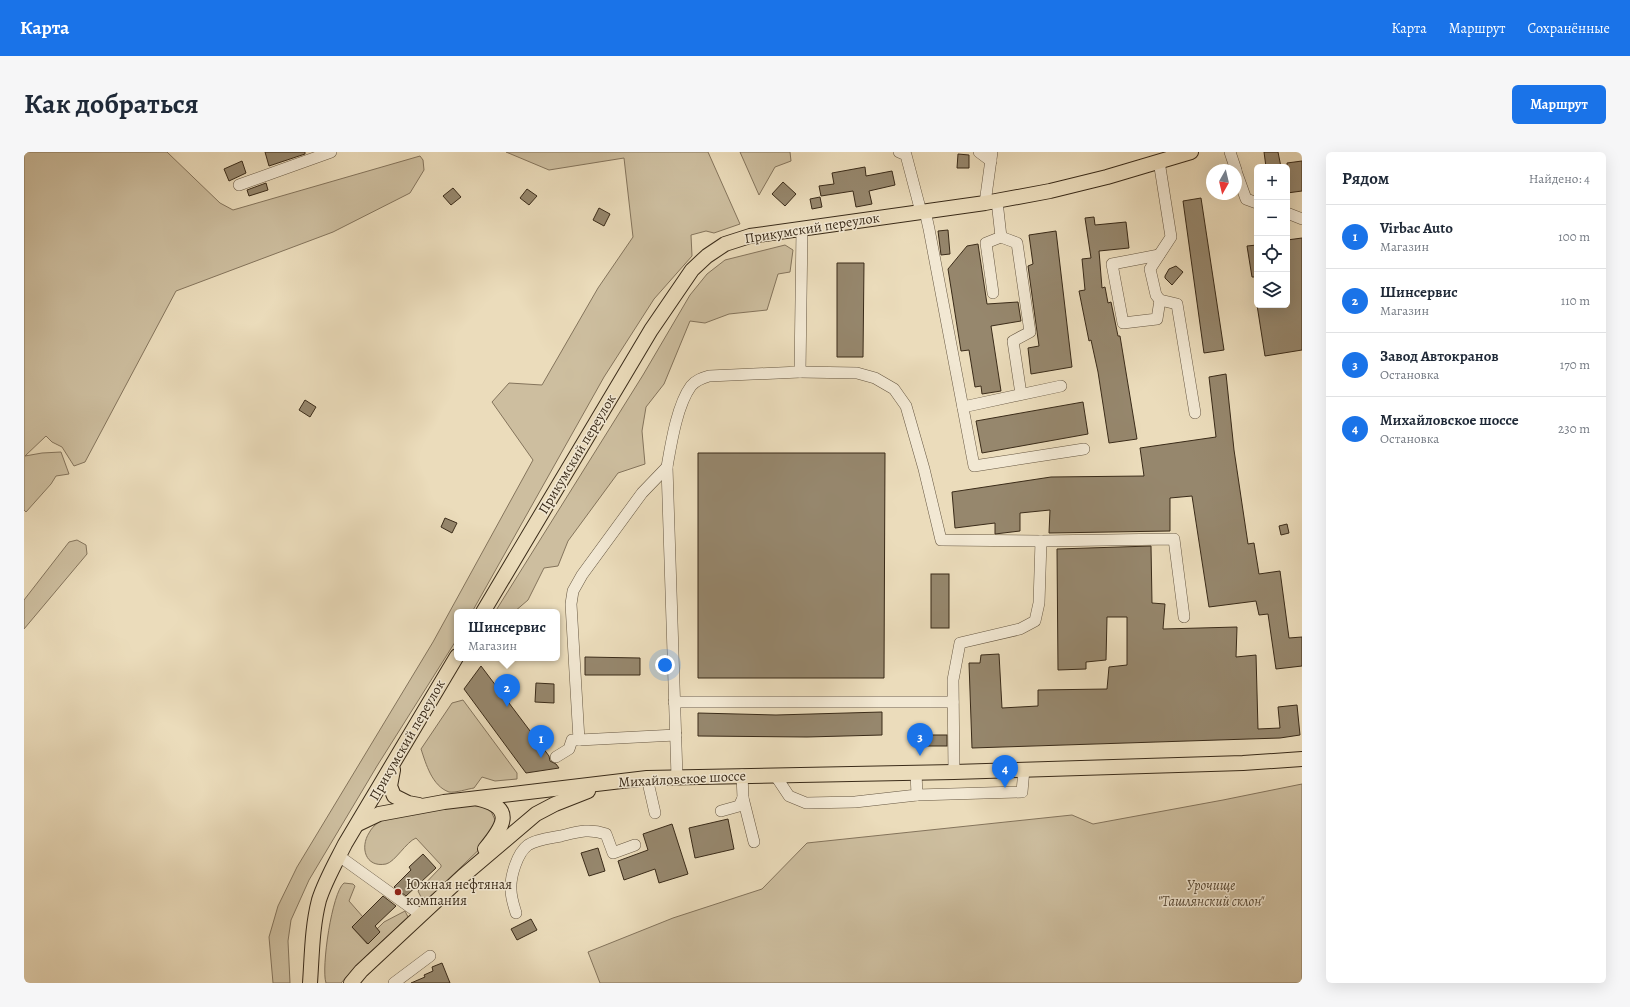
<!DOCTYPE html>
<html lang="ru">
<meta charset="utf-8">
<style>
:root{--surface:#fff;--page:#f6f6f7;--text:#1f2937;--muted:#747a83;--line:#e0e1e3;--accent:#1a73e8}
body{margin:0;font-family:Alegreya,serif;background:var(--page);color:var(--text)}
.controls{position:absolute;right:12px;top:12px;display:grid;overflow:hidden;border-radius:6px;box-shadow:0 4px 16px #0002}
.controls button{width:36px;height:36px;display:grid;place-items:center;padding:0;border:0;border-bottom:1px solid var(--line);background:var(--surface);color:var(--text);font:20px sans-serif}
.compass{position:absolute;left:1182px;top:12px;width:36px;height:36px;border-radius:50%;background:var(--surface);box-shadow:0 4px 16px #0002;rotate:188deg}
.you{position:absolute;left:641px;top:513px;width:14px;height:14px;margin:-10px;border:3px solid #fff;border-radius:50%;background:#1a73e8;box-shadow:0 0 0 6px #1a73e833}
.badge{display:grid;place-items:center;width:26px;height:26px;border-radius:50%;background:var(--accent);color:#fff;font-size:13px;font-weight:700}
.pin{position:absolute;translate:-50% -33px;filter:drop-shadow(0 1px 2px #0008)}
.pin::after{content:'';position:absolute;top:21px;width:14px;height:12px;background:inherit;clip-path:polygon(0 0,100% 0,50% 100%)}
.popup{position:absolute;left:430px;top:457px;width:106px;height:52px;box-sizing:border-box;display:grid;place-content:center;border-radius:6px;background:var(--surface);filter:drop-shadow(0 1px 3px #0005);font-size:13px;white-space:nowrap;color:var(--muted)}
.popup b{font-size:15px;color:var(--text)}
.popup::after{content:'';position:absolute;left:50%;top:100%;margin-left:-8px;border:8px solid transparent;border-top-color:var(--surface)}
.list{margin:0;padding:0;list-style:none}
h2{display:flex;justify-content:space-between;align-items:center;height:52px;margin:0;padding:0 16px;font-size:17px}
h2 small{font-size:13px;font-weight:400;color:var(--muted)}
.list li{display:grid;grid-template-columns:26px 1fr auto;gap:12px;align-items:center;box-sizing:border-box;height:64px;padding:0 16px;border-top:1px solid var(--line)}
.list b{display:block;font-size:15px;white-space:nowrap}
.list p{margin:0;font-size:13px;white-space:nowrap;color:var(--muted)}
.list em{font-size:13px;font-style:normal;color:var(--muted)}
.icon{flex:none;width:22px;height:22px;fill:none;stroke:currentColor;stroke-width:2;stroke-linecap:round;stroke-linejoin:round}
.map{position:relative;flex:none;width:1278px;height:831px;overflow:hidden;border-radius:6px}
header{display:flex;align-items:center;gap:24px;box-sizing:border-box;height:56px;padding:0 20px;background:var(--accent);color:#fff}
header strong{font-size:19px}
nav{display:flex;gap:22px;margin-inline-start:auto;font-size:14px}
.intro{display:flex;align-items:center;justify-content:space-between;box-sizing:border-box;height:96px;padding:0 24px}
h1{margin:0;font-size:28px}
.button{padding:10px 18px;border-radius:6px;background:var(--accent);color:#fff;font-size:14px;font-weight:700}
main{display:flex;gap:24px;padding:0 24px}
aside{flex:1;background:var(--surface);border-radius:6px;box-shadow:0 4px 16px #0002}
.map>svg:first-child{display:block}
</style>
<header>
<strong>Карта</strong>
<nav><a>Карта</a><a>Маршрут</a><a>Сохранённые</a></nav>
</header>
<div class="intro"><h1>Как добраться</h1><a class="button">Маршрут</a></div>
<main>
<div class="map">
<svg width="1278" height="831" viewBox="0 0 1278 831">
<rect width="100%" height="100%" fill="#ebdcbb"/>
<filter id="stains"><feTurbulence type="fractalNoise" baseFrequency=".005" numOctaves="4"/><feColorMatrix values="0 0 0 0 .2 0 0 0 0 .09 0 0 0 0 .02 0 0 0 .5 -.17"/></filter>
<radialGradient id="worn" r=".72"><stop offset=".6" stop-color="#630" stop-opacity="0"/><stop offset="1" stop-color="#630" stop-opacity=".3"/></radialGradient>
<g fill="#cdbe9f" stroke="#84745c">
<path d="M 0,0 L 143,0 L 196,51 L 209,58 L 396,4 L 399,8 L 400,18 L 386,41 L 309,80 L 152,139 L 61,310 L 50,314 L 38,295 L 28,290 L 22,284 L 1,304 L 18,301 L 37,300 L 45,322 L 32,324 L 27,332 L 2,360 L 0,358 Z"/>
<path d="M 482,0 L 684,0 L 716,72 L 690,81 L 682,79 L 667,83 L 668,104 L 630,147 L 580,225 L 448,460 L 433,460 L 433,487 L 353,614 L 285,728 L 267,768 L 264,789 L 266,831 L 249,831 L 245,785 L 254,754 L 273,715 L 409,490 L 509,308 L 468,250 L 485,231 L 518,233 L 574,136 L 609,85 L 600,6 L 525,18 Z"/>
<path d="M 716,0 L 766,0 L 767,9 L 751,15 L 735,43 Z"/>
<path d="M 761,93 L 769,98 L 766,120 L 754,122 L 743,158 L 705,162 L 681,171 L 666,169 L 640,232 L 622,255 L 618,279 L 621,312 L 594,321 L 544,389 L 534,414 L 520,416 L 504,448 L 490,460 L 471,460 L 619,223 L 666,143 L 683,122 L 701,108 Z"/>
<path d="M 53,388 L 62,393 L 63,402 L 0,477 L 0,448 L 45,390 Z"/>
<path d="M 439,548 L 493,621 L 493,627 L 471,629 L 458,625 L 450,636 C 443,637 432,641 425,640 C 408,634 402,612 397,597 L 428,551 Z"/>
<path d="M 1278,632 L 1278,831 L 576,831 L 564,800 L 649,766 L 738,737 L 783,691 L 1048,663 L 1069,672 L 1199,648 Z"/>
<path d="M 451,653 L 466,657 L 472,670 L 468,685 L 406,745 L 401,746 L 397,745 L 394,739 L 417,715 L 417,713 L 392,686 C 382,690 371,710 362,712 C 341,716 336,695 345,681 C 349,673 358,667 366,663 Z"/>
<path d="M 320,731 L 329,732 L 331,734 L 325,749 L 339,765 L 328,775 L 343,792 L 356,780 L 353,777 L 360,770 L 381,759 L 384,765 L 338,808 L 317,831 L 302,831 C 297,816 308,740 320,731 Z"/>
</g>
<g fill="#96876d" stroke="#3a2b19">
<path d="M 241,0 L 281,0 L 281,2 L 245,14 Z"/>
<path d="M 1240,0 L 1254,0 L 1257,15 L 1242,15 Z"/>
<path d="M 934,2 L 945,3 L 945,16 L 933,16 Z"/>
<path d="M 218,9 L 222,21 L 205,29 L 200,17 Z"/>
<path d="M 1278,9 L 1278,39 L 1263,41 L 1263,11 Z"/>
<path d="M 841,15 L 842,24 L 868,19 L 871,33 L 845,39 L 848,52 L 832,55 L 829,39 L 797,44 L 795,34 L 810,32 L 808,21 Z"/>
<path d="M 759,30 L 772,42 L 761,54 L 748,42 Z"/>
<path d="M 242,31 L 244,38 L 225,44 L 223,38 Z"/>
<path d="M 429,36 L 437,45 L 427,53 L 419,44 Z"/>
<path d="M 503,37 L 513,44 L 505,53 L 496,46 Z"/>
<path d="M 796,45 L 798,55 L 788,57 L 786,47 Z"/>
<path d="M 1177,46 L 1200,198 L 1180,201 L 1159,49 Z"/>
<path d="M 575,56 L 586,62 L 580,74 L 569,68 Z"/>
<path d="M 1070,65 L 1071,73 L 1102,70 L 1105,96 L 1075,99 L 1078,136 L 1081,135 L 1084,151 L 1087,150 L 1094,184 L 1096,184 L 1113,287 L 1085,291 L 1074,220 L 1067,188 L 1065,189 L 1055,139 L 1061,138 L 1058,107 L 1067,106 L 1061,66 Z"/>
<path d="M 924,78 L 926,102 L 917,103 L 914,79 Z"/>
<path d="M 1032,79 L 1048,215 L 1007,222 L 1004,196 L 1015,194 L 1004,114 L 1009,112 L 1005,83 Z"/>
<path d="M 1278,86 L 1278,198 L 1241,204 L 1233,153 L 1263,153 L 1263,88 Z"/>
<path d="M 954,92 L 963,152 L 994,150 L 997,169 L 967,174 L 977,239 L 958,242 L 957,234 L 951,235 L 945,198 L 937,199 L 924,117 L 943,94 Z"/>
<path d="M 1233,93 L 1233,125 L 1228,125 L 1223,94 Z"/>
<path d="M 813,111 L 840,111 L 839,205 L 813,205 Z"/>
<path d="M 1152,114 L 1159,120 L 1148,133 L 1141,126 L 1141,124 L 1145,117 Z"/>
<path d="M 1202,222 L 1210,298 L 1224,392 L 1230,391 L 1235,422 L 1256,419 L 1265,486 L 1278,485 L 1278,514 L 1252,517 L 1244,462 L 1235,463 L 1232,449 L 1185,455 L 1168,344 L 1146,346 L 1146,379 L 1025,381 L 1026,358 L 996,361 L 996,379 L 971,382 L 971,371 L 931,376 L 928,340 L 1027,325 L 1120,324 L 1116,296 L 1192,285 L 1185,225 Z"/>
<path d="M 281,248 L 292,255 L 286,265 L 275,258 Z"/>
<path d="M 1059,250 L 1064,282 L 958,301 L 952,269 Z"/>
<path d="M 674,301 L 861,301 L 860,526 L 674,526 Z"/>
<path d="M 421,366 L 433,371 L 428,381 L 417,375 Z"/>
<path d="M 1263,372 L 1265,381 L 1257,383 L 1255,374 Z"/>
<path d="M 1127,394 L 1128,451 L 1141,452 L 1139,477 L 1213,475 L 1212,505 L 1232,503 L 1234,577 L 1256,576 L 1254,555 L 1273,553 L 1276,583 L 1256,586 L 948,596 L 945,511 L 956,511 L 957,503 L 975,502 L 978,556 L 1014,554 L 1014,538 L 1083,537 L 1085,515 L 1103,513 L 1103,465 L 1083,465 L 1082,508 L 1062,510 L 1062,517 L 1034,518 L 1033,397 Z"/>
<rect x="907" y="422" width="18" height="54"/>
<path d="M 561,505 L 616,506 L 616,523 L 561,523 Z"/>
<path d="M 457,514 L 525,604 L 526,609 L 532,612 L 535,616 L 502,621 L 440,537 Z"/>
<path d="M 512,531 L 530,532 L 530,551 L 511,550 Z"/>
<path d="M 858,560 L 858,583 L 783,585 L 674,584 L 674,561 L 752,563 Z"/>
<rect x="900" y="583" width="23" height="11"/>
<path d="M 704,667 L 710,697 L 671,706 L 665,676 Z"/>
<path d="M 648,672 L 664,722 L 635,731 L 631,717 L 600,728 L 594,709 L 624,698 L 619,682 Z"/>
<path d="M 574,696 L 581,719 L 565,724 L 557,701 Z"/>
<path d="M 399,702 L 412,716 L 382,744 L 370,735 L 387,718 L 385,715 Z"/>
<path d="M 359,744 L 372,754 L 351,774 L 356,780 L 344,792 L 328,775 Z"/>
<path d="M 507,767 L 513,778 L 493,788 L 487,777 Z"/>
<path d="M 418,811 L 426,831 L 387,831 L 401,825 L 400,823 L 409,819 L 408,815 Z"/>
</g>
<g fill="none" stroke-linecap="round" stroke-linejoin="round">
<g stroke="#665742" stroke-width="12">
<g id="minor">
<path d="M 875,0 L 882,3 L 897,60"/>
<path d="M 955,0 L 967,9"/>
<path d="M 1206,0 L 1212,18"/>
<path d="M 1135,9 L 1147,85 L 1126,117 L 1132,143 L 1136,148 L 1153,152 L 1171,261"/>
<path d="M 1212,19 L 1222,47 L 1233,51"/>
<path d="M 215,33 L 307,0"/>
<path d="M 973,49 L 977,85 L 993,91 L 1006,180 L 989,189 L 997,242"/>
<path d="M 961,51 L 968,0"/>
<path d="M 901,59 L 905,77 L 950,314 L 1060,297"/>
<path d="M 1263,61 L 1278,67"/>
<path d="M 1135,103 L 1088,112 L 1099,171 L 1133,167 L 1136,148"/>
<path d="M 969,141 L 962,91 L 977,85"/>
<path d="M 776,220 L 833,221 L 851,226 L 870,237 L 882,254 L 900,317 L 917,388 L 1017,389 L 1150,387 L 1160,465"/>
<path d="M 939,255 L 1037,234"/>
<path d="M 643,315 L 618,341 L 558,423 L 549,439 L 547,452 L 555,588 L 652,583"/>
<path d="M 650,550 L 929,550"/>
<path d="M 532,605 L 545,597 L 548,588 L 555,588"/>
<path d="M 930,620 L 929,528 L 936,491 L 996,477 L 1011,469 L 1015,451 L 1017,389"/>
<path d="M 718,623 L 719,646 L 730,690"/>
<path d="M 751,623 L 765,644 L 782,651 L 831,650 L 893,643 L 892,621"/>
<path d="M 653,625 L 643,315 C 647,292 653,253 667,234 C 672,228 678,226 685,224 L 776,220 L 778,76"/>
<path d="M 623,626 L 631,661"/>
<path d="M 893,643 L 998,640 L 1000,617"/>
<path d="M 697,659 L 715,654 L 719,646"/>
<path d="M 315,704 L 397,763"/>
<path d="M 492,761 C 490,754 487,746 487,738 C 486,725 493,701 504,693 C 513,687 527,686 537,684 C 553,680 565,676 582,682 L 589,701 L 611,693"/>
<path d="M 370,831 L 406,804"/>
</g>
</g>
<g stroke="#3a2b19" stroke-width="16">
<g id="major">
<path d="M 459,460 L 627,178 L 668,118 L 683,104 L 701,92 L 726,84 L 961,51 L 1026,39 L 1083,25 L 1167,0"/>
<path d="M 369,618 L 366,634 L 370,644 L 384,651 L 395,653"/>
<path d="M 455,647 C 492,656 479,675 461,697"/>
<path d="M 334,672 L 355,662 L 420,650 L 623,626 L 930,620 L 1219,611 L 1278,607"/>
<path d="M 286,831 C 288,803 288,775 295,748 C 301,729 312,710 321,692 L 433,504"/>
<path d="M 327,831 L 337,819 L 439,724 L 512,662 L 531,652 L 564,639"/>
</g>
</g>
<use href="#minor" stroke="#f2e8d3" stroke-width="11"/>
<use href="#major" stroke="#ebdcbb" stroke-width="14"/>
</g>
<circle fill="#8f2418" stroke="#f2e8d3" stroke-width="1.5" cx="374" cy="740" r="4"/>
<g text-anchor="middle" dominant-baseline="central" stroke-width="3" stroke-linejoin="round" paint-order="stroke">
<g font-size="14" fill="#3a2b19" stroke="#f2e8d3">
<text transform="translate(788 76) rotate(-9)">Прикумский переулок</text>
<text transform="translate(553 302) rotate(-59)">Прикумский переулок</text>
<text transform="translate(383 588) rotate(-60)">Прикумский переулок</text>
<text transform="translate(658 627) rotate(-3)">Михайловское шоссе</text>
</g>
<g font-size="14" fill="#3a2b19" stroke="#f2e8d3" text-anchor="start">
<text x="382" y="732">Южная нефтяная<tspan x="382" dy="16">компания</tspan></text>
</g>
<g font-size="14" font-style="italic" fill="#574834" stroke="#f2e8d3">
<text x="1187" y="733">Урочище<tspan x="1187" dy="16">"Ташлянский склон"</tspan></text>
</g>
</g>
<rect width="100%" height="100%" filter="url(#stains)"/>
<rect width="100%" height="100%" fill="url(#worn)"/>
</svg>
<div class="controls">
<button>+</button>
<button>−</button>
<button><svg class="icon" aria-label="locate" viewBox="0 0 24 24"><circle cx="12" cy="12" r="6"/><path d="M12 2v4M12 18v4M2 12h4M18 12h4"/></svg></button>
<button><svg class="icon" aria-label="layers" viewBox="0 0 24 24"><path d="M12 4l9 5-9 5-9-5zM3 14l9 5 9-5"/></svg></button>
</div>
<svg class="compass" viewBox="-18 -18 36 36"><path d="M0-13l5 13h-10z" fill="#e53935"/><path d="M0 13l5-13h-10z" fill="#747a83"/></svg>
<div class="you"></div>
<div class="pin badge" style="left:517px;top:606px">1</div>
<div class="pin badge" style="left:483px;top:555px">2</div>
<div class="popup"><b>Шинсервис</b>Магазин</div>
<div class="pin badge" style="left:896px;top:604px">3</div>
<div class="pin badge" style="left:981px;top:636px">4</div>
</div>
<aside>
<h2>Рядом<small>Найдено: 4</small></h2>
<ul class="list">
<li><span class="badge">1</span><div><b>Virbac Auto</b><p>Магазин</p></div><em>100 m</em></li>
<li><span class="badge">2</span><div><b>Шинсервис</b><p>Магазин</p></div><em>110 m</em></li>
<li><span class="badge">3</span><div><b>Завод Автокранов</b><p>Остановка</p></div><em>170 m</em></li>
<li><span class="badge">4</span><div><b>Михайловское шоссе</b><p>Остановка</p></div><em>230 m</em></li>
</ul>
</aside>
</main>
